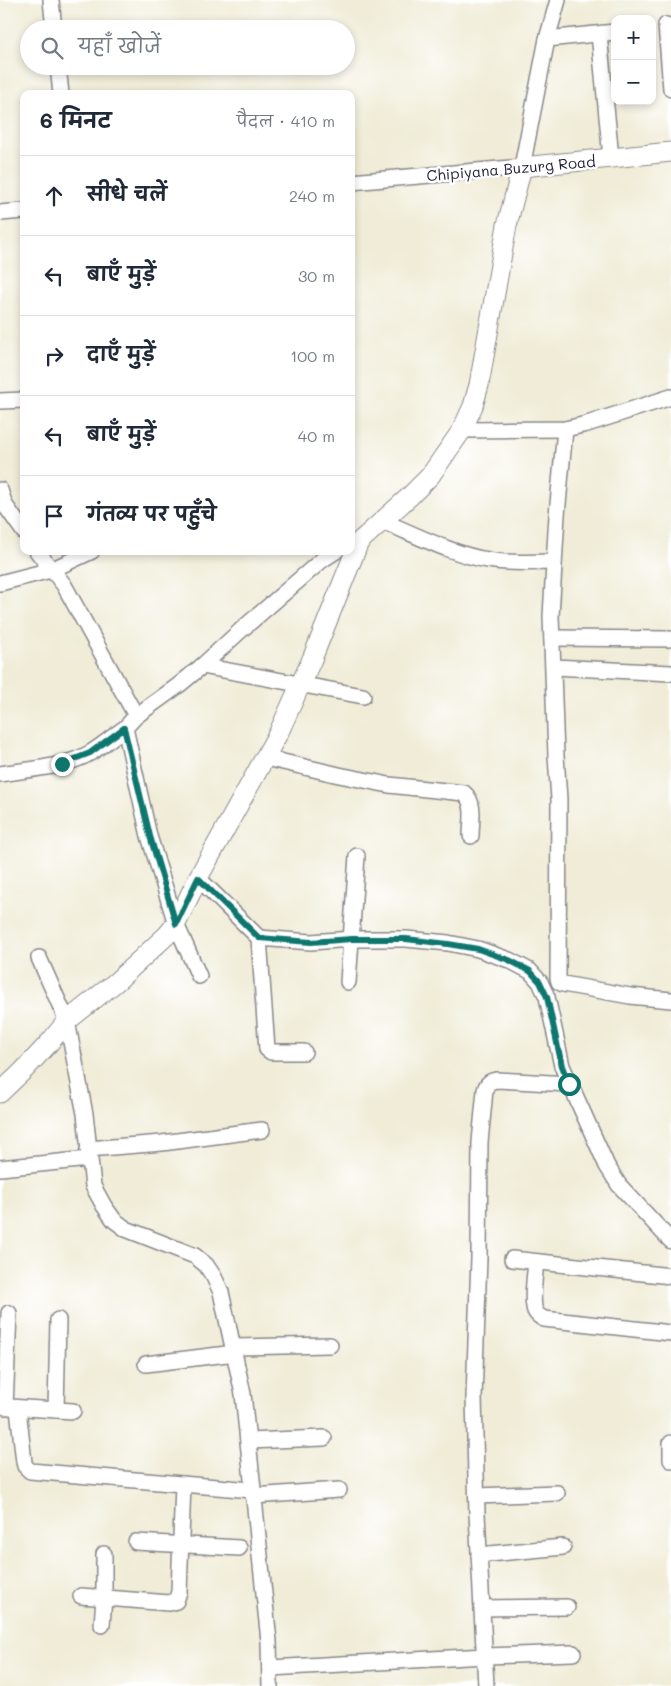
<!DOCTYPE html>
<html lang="hi">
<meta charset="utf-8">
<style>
:root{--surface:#fff;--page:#f2f2f3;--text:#1f2937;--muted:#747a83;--line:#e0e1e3}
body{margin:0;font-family:Mali,"Playpen Sans Deva",sans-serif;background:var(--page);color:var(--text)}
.controls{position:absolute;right:15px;top:15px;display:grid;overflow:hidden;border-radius:10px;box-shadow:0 2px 8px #0003}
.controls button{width:45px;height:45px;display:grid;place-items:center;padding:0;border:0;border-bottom:1px solid var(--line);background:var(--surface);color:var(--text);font:25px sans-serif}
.stop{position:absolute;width:15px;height:15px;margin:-11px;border:4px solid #0f766e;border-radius:50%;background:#fff}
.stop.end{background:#0f766e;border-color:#fff;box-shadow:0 1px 5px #0008}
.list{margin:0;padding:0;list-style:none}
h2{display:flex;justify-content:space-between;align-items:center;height:65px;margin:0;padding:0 20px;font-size:21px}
h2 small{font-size:16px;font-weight:400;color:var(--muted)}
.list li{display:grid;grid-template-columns:32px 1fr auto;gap:15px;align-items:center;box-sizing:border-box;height:80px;padding:0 20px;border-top:1px solid var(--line)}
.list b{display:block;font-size:19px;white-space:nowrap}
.list em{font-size:16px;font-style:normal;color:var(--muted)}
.icon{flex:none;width:28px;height:28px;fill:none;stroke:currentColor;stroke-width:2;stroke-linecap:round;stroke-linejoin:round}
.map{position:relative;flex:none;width:671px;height:1686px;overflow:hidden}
.search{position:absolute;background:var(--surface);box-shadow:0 2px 8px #0003;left:20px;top:20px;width:335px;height:55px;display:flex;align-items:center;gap:12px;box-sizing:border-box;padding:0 18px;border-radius:28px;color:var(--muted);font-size:19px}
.panel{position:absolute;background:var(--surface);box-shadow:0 2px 8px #0003;left:20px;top:90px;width:335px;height:465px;border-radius:10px}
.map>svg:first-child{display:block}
</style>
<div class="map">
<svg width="671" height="1686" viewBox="0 0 671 1686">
<rect width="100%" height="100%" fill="#fff"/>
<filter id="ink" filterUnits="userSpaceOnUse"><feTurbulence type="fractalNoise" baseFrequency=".02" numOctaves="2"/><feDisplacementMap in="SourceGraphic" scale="10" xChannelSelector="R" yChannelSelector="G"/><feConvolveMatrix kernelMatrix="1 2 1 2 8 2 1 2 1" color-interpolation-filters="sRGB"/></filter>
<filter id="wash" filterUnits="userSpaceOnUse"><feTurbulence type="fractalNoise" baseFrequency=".0096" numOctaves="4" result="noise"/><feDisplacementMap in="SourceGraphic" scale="20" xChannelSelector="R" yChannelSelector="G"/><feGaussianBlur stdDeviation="1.12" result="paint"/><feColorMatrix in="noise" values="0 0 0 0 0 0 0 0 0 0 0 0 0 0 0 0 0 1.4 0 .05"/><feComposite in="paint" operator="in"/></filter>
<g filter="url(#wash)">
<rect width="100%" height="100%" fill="#f0ecd7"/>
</g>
<g filter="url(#ink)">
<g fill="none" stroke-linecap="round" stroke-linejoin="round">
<g stroke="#898789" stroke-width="18">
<g id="minor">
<path d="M 51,0 L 54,29"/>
<path d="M 666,25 L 671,89"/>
<path d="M 599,34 L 611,158"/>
<path d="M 547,39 L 615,32"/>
<path d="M 58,66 L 61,94"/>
<path d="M 351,182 L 522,167 L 547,39 L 558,0"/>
<path d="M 0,213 L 24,211"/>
<path d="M 0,401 L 24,400"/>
<path d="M 565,429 L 557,515 L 551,616 L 556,756 L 559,799 L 558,978 L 559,982 L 563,984 L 630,996 L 671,1000"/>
<path d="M 462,430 L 565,429 L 587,424 L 671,397"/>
<path d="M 0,490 L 5,505 L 24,532"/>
<path d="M 382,521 C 414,534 454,555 488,560 C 509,564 533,562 554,562"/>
<path d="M 37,551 L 64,585 L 136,716 L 125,728 L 149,836 L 176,924 L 199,976"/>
<path d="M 0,583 L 51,570 L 92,551"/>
<path d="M 552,638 L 671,639"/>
<path d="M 202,666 L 363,696"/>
<path d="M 554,667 L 671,673"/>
<path d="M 136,716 L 179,685 L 202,666 L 240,631 L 322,560 L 336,551"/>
<path d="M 266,758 L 339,775 L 389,785 L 464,793 C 476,803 471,822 471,836"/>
<path d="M 0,774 C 29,769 64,768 90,753 C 102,746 113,736 125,728"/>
<path d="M 198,878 L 259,938 L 267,1049 L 271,1052 L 304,1052"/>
<path d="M 259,938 L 311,942 L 352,939 L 406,939 L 448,943 L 478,949 L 509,960 L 530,971 L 540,982 L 547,997 L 562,1066 L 607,1166 L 619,1185 L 671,1241"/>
<path d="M 39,958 L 67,1021 L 85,1114 L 93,1186 L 104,1206 L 114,1220 L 126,1229 L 195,1256 L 206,1265 L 214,1277 L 221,1292 L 243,1394 L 269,1641 L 270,1686"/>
<path d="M 348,982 L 357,856"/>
<path d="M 88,1149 L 162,1143 L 262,1130"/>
<path d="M 0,1168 L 89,1159"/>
<path d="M 512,1259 L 671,1276"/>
<path d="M 536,1262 C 535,1274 531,1300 535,1311 C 537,1315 540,1317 544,1319 L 671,1333"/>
<path d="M 233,1347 L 330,1345"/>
<path d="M 146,1364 L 235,1353"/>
<path d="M 5,1407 L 9,1313"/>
<path d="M 9,1407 L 73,1411"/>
<path d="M 18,1409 L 24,1462 L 25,1466 L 30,1471 L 252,1490"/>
<path d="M 56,1410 L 58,1320"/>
<path d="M 248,1441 L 324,1438"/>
<path d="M 671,1443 L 671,1460"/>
<path d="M 253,1496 L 339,1490"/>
<path d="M 477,1496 L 557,1493"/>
<path d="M 136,1542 L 239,1548"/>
<path d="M 479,1555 L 563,1547"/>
<path d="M 81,1596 L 169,1603 L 176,1601 L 179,1592 L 183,1484"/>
<path d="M 482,1608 L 567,1607"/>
<path d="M 102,1625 L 104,1598 L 104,1554"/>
<path d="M 270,1668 L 485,1656 L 573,1653"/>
<path d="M 486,1686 L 477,1514 L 474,1398 L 479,1258 L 480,1142 L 485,1090 C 487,1083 490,1081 497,1080 L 569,1084"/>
</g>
</g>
<g stroke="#898789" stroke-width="21">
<path id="tertiary" d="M 0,1093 L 23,1071 L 50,1042 L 67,1021 L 116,982 L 167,935 L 176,924 L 198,878 L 279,732 L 312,659 L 359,542 L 409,497 L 430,476 L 462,430 L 473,406 L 479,385 L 507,225 L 522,167 L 671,152"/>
</g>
<use href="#minor" stroke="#fff" stroke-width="15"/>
<use href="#tertiary" stroke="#fff" stroke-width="19"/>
</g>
</g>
<g fill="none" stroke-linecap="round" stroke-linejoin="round" filter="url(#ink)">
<path stroke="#0f766e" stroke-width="6" d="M 62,764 L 90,753 L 124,728 L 150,836 L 176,924 L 198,878 L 259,938 L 311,942 L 352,939 L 406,939 L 448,944 L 478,949 L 509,960 L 530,971 L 540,982 L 547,997 L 562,1066 L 569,1084"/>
</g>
<g text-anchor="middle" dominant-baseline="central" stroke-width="5" stroke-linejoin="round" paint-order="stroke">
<g font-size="15" fill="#22223b" stroke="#fff">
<text transform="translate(511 168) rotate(-5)">Chipiyana Buzurg Road</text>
</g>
</g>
</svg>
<div class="controls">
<button>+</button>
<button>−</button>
</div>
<div class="stop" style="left:569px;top:1084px"></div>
<div class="stop end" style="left:62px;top:764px"></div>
<div class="search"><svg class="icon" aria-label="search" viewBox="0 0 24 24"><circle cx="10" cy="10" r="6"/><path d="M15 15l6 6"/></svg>यहाँ खोजें</div>
<section class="panel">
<h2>6 मिनट<small>पैदल · 410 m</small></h2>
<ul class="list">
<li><svg class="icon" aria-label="ahead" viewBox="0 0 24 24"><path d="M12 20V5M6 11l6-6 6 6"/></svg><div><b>सीधे चलें</b></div><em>240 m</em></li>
<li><svg class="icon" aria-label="left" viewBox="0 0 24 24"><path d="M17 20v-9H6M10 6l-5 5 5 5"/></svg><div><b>बाएँ मुड़ें</b></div><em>30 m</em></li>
<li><svg class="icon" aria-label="right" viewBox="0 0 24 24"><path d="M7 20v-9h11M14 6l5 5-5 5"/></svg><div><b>दाएँ मुड़ें</b></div><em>100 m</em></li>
<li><svg class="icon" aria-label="left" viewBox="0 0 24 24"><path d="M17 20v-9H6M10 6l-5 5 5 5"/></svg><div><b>बाएँ मुड़ें</b></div><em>40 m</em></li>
<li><svg class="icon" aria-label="arrive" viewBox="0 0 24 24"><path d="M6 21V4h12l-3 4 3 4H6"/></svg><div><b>गंतव्य पर पहुँचे</b></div></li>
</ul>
</section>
</div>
